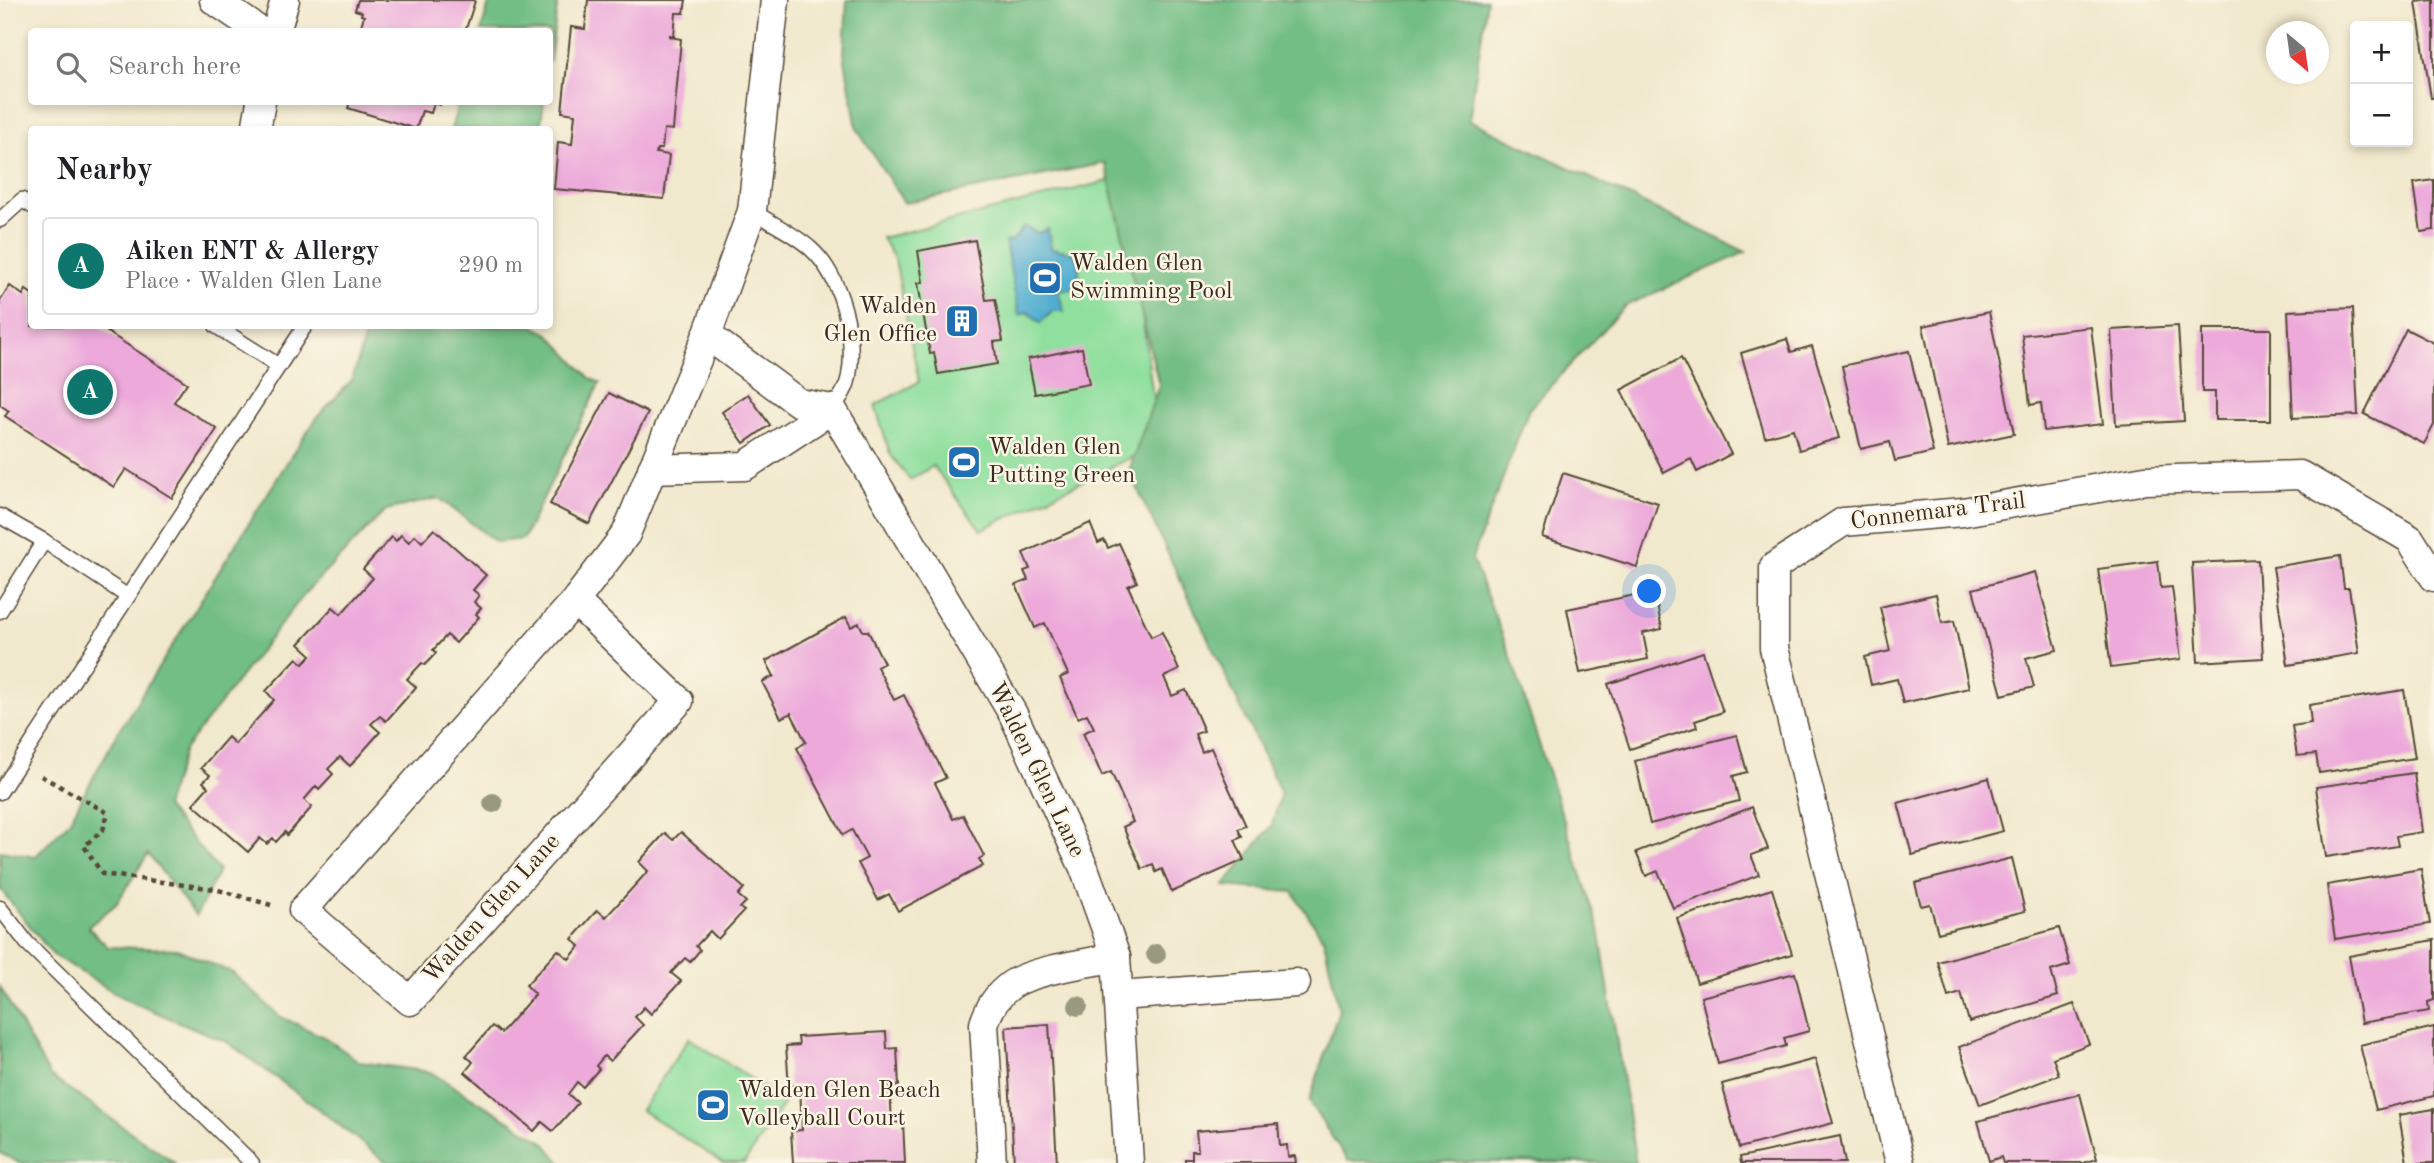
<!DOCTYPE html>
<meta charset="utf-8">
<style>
:root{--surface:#fff;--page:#f2f2f2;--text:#202124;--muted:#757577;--line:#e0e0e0;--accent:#0f766e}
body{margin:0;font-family:"Old Standard TT",serif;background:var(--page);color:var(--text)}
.controls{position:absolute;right:21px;top:21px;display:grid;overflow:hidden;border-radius:7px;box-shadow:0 4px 10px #0003}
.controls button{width:63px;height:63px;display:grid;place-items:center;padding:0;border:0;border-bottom:2px solid var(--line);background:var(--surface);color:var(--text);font:35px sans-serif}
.compass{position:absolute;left:2266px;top:21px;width:63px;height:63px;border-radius:50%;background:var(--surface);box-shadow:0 4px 10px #0003;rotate:151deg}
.you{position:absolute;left:1650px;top:592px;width:24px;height:24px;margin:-18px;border:5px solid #fff;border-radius:50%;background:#1a73e8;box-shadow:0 0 0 10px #1a73e833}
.badge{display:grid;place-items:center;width:46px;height:46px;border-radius:50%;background:var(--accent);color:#fff;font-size:23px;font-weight:700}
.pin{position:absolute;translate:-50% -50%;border:4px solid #fff;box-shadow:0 2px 7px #0006}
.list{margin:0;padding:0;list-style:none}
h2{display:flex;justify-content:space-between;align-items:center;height:91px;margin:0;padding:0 28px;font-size:30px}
h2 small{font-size:23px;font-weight:400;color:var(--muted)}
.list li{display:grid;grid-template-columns:46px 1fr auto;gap:21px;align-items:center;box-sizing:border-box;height:98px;margin:0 14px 14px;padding:0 14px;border:2px solid var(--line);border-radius:7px}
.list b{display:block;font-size:26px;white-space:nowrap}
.list p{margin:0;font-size:23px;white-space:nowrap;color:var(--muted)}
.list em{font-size:23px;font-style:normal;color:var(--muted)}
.icon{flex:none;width:38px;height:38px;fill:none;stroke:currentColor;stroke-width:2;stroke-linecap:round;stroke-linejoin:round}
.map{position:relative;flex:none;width:2434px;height:1163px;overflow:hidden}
.search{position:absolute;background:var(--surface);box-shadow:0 4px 10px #0003;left:28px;top:28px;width:525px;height:77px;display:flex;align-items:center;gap:18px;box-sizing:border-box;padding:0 24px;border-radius:7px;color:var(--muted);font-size:26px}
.panel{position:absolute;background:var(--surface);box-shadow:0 4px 10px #0003;left:28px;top:126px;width:525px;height:203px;border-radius:7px}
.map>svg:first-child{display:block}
</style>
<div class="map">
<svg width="2434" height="1163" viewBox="0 0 2434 1163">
<rect width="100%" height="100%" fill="#fcf5e5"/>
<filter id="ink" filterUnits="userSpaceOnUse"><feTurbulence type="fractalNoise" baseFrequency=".0143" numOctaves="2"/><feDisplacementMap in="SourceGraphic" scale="14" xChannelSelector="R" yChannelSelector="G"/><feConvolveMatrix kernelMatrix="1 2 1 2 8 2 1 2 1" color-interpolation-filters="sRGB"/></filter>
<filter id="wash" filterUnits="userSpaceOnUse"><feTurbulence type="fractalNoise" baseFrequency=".00686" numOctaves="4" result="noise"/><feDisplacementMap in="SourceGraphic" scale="28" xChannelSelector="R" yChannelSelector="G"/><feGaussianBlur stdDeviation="1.57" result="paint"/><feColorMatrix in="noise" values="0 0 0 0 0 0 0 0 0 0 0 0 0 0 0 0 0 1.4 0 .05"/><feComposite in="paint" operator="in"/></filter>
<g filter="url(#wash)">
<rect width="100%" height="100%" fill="#f1e9cd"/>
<g fill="#8fdf9e" stroke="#65845e" stroke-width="2">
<path d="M 1124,177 L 1159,444 L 981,530 L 933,466 L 910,480 L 890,454 L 875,405 L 919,382 L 895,260 L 882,238 Z"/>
<path d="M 689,1038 L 785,1101 L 744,1163 L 723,1163 L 641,1110 Z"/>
</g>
<g fill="#73be85" stroke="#577452" stroke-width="2">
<path d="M 490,0 L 558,0 L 550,62 L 550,32 L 481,31 Z"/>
<path d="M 847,0 L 1487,0 L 1469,120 L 1746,252 L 1625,306 L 1529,409 L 1472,559 L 1510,654 L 1599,929 L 1636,1163 L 1348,1161 L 1309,1102 L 1339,1010 L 1324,940 L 1293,892 L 1224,886 L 1272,825 L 1281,793 L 1129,471 L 1159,385 L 1105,163 L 904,203 L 857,129 L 844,54 Z"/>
<path d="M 459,102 L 544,102 L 540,129 L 451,129 Z"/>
<path d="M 368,326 L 533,326 L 549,334 L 590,378 L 600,383 L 523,539 L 496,542 L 439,498 L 386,510 L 305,593 L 184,750 L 165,807 L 219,871 L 196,916 L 148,854 L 116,904 L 88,927 L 108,947 L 177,949 L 233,973 L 279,1016 L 324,1037 L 360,1062 L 430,1072 L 544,1142 L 561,1163 L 387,1163 L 324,1113 L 227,1042 L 127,1000 L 53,955 L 0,889 L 0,851 L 35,857 L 69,822 L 117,734 L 293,453 L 319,415 L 352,380 Z"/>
<path d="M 0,987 L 50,1076 L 175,1163 L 19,1163 L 0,1153 Z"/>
</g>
<path fill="#51aed0" stroke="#466c77" stroke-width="2" d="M 1024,226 L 1037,233 L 1048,229 L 1051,249 C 1080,250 1083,261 1076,288 L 1058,291 L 1064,311 L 1053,311 L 1040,323 L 1028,312 L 1019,315 L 1005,242 L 1013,240 Z"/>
<g id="blocks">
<g fill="#eca9da">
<path d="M 358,0 L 472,0 L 475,1 L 465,32 L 359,32 L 364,16 L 361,15 L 362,12 L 355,10 Z"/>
<path d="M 588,0 L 686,0 L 684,13 L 676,13 L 674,36 L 670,35 L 670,37 L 681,39 L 673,130 L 664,129 L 662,149 L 657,149 L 656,153 L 669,155 L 664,199 L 554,189 L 558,142 L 572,144 L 575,114 L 562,112 L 571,27 L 585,29 Z"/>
<path d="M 2434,0 L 2434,98 L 2431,98 L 2416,2 Z"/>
<path d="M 350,102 L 441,102 L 440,105 L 434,103 L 431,113 L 422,111 L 416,129 L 348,108 Z"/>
<path d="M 2434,180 L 2434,230 L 2421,232 L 2414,183 Z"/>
<path d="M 975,240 L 986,300 L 995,299 L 1003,341 L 994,342 L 997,364 L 938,374 L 934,353 L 930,354 L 918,283 L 923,282 L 918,251 Z"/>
<path d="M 10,286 L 23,295 L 26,290 L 32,294 L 32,326 L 98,326 L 187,383 L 174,402 L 217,429 L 172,498 L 126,469 L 114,487 L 5,416 L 9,411 L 0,405 L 0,301 Z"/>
<path d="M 2353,308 L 2358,415 L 2293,418 L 2288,311 Z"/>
<path d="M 1989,312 L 2014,434 L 1948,448 L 1923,326 Z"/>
<path d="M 2178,326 L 2184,421 L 2116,425 L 2111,330 Z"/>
<path d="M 2091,327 L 2103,424 L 2044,431 L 2041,403 L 2030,405 L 2022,335 Z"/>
<path d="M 2202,329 L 2271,329 L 2271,420 L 2215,420 L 2215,392 L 2202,392 Z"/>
<path d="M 2406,329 L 2434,343 L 2434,425 L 2424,444 L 2364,414 Z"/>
<path d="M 1787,339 L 1791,352 L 1812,346 L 1839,438 L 1799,450 L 1793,429 L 1765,437 L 1741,353 Z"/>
<path d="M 1082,348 L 1089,384 L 1035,394 L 1028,359 Z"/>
<path d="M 1909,351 L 1933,452 L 1895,461 L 1890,442 L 1861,449 L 1842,366 Z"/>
<path d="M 1681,358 L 1731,454 L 1697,472 L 1691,459 L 1664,473 L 1621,390 Z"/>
<path d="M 609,393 L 648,413 L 589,524 L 550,504 Z"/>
<path d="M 748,394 L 770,425 L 744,443 L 722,412 Z"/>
<path d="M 1563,473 L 1658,503 L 1637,567 L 1542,537 Z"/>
<path d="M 1090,523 L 1098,543 L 1104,540 L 1108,548 L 1119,543 L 1137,582 L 1128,586 L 1151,637 L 1162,632 L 1179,670 L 1164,677 L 1172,696 L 1186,690 L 1204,731 L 1195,734 L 1202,752 L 1211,748 L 1246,826 L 1238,829 L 1242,837 L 1235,840 L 1244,860 L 1172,892 L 1162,869 L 1156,872 L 1153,864 L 1142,869 L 1123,827 L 1133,822 L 1111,772 L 1102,776 L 1083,733 L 1094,728 L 1087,714 L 1078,718 L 1060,678 L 1068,674 L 1045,623 L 1035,628 L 1016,585 L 1028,580 L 1024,571 L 1030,569 L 1023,553 Z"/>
<path d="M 434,529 L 486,575 L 473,590 L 479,595 L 474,602 L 481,608 L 476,614 L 479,617 L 456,643 L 447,635 L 433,650 L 436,653 L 425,665 L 422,663 L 407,679 L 416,687 L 386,721 L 380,716 L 371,724 L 380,732 L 350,766 L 340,757 L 328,769 L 333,774 L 319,789 L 316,786 L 304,800 L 312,807 L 287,835 L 285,832 L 276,842 L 273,838 L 267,844 L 260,838 L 248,852 L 193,804 L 208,787 L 203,782 L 210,775 L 201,768 L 228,737 L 235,744 L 274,700 L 266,691 L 297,658 L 303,664 L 311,655 L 299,644 L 333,607 L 341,614 L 373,578 L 363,569 L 392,537 L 396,541 L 401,535 L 409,542 L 415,535 L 422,542 Z"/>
<path d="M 2340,556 L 2344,588 L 2349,588 L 2359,653 L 2288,665 L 2273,567 Z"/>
<path d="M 2258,560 L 2263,658 L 2198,662 L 2192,563 Z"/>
<path d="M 2158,561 L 2161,588 L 2172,587 L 2181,659 L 2111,668 L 2098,569 Z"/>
<path d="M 2035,572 L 2057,650 L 2026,658 L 2034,687 L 2002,695 L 1973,589 Z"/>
<path d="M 1654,591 L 1662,629 L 1643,633 L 1648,659 L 1580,673 L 1567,609 Z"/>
<path d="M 1936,594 L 1942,623 L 1954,621 L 1969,688 L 1903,703 L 1897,679 L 1871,685 L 1865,657 L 1890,651 L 1880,607 Z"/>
<path d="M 846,617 L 851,627 L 859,623 L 863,631 L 868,631 L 884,663 L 877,667 L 894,700 L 904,695 L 946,778 L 935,783 L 953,819 L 963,815 L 984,856 L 979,859 L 983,866 L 898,911 L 889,894 L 878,900 L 858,863 L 867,858 L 852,830 L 843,835 L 797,748 L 806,742 L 791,713 L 781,718 L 762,682 L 774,676 L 766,661 Z"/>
<path d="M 1703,652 L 1723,712 L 1695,721 L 1697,727 L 1630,749 L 1608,684 Z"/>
<path d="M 2404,690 L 2415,758 L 2319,773 L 2316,754 L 2297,756 L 2292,726 L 2311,723 L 2309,705 Z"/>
<path d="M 1737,735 L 1747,772 L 1733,776 L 1739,801 L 1650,824 L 1635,761 Z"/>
<path d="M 2414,773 L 2422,832 L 2396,836 L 2398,846 L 2326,857 L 2316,787 Z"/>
<path d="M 1989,778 L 2003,831 L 1912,855 L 1898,803 Z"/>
<path d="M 1752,807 L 1768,849 L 1751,855 L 1759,875 L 1673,908 L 1658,871 L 1646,876 L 1636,852 Z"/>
<path d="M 681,832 L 744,888 L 738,895 L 746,902 L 740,908 L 744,911 L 718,939 L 710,931 L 696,946 L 700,950 L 690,962 L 685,958 L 671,973 L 681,981 L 651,1014 L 644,1007 L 635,1017 L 643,1025 L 610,1061 L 604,1056 L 596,1066 L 599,1069 L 583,1087 L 577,1082 L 568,1094 L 578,1103 L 553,1131 L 542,1122 L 534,1131 L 465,1072 L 473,1062 L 466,1056 L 492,1026 L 501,1033 L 535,994 L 526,985 L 558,950 L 569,959 L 580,946 L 572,939 L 597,910 L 606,917 L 648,871 L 639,862 L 665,833 L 673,840 Z"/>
<path d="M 2012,858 L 2025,911 L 1938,933 L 1930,904 L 1921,906 L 1915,883 Z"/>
<path d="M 2421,869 L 2430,924 L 2335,939 L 2327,885 Z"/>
<path d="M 1772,889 L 1792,954 L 1697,983 L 1677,918 Z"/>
<path d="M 2059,928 L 2070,965 L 2051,971 L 2058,996 L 1969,1022 L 1961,993 L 1948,997 L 1938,962 Z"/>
<path d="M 2434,940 L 2434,1000 L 2428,1002 L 2429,1011 L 2361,1023 L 2349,956 Z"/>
<path d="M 1795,973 L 1809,1031 L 1784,1038 L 1786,1046 L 1718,1064 L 1701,997 Z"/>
<path d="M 2074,1004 L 2089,1044 L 2053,1058 L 2059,1075 L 1980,1105 L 1959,1047 Z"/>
<path d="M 1049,1024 L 1057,1163 L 1014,1163 L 1006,1027 Z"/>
<path d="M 2434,1027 L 2434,1096 L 2376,1110 L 2360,1045 Z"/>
<path d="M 886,1032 L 887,1049 L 897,1048 L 899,1086 L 890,1087 L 892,1123 L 903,1122 L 905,1163 L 793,1163 L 791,1131 L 802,1130 L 800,1085 L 789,1086 L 786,1046 L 799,1045 L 798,1037 Z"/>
<path d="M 1815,1059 L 1833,1123 L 1739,1148 L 1722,1084 Z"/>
<path d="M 2080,1094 L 2097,1159 L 2083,1163 L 2003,1163 L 2001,1157 L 1989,1161 L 1978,1121 Z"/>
<path d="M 2434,1109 L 2434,1163 L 2407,1163 L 2399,1115 Z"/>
<path d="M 1278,1124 L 1280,1146 L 1287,1145 L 1288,1157 L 1295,1156 L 1296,1163 L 1185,1163 L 1185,1159 L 1192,1159 L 1192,1151 L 1198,1151 L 1196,1131 Z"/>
<path d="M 1840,1136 L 1845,1163 L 1741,1163 L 1740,1157 Z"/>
</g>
</g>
</g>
<g filter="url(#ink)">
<use href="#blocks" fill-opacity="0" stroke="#564738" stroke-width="2"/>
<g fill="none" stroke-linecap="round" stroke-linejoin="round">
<g stroke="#564738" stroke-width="17">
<g id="service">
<path d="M 752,211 C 771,223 795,234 811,249 C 841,276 856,336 849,376 C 847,389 840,399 832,409"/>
<path d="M 0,220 L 22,200 L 32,206"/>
<path d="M 216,326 L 279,366"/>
<path d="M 0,516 L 44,541 L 127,596"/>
<path d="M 0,611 L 44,541"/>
<path d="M 0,792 L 305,326"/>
<path d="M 0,908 L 27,943 L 252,1163"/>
</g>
</g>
<g stroke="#564738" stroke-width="31">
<g id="minor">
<path d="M 214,0 L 261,32"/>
<path d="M 775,0 L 752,211 L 707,335 L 799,403 L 832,409 L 1013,714 L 1084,868 L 1116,957 L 1129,1163"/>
<path d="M 276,32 L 285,0"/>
<path d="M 256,130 L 261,102"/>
<path d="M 652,469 L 745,466 L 832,409"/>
<path d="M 575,601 L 679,701 L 410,1001 L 303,910 L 575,601 L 626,534 L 707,335"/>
<path d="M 1119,996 L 1296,983"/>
<path d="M 992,1163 L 984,1024 C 989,1008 997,995 1011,985 C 1032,970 1089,963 1116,957"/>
<path d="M 1900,1163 L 1774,648 L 1774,567 L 1843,522 L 1963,512 L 2145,480 L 2300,475 L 2410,539 L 2434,577"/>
</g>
</g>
<path stroke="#564738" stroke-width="4.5" stroke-dasharray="5 5" stroke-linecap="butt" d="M 41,776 L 108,813 L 103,830 L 84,846 L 102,874 L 215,889 L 271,905"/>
<use href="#service" stroke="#fff" stroke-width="14"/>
<use href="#minor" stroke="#fff" stroke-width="28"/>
</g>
<g fill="#98997e">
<circle cx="493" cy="803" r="10"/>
<circle cx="1156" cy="954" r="10"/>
<circle cx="1078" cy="1006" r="10"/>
</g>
</g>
<defs>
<g id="stadium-square" transform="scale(1.75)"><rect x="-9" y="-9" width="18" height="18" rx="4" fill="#1f6fb2" stroke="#fcf5e5"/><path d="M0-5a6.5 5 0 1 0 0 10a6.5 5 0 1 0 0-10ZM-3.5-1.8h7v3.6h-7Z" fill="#fff"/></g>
<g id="building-square" transform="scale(1.75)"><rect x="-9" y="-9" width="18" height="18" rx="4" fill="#1f6fb2" stroke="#fcf5e5"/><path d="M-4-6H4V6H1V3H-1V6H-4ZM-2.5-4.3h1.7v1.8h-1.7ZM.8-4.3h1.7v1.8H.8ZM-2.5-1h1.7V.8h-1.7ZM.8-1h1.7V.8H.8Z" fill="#fff"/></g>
</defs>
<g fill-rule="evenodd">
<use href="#stadium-square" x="1045" y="278"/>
<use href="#building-square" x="962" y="321"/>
<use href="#stadium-square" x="964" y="462"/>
<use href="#stadium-square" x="713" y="1105"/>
</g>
<g text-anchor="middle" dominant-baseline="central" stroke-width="5" stroke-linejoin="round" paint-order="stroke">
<g font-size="24" fill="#3b2a1e" stroke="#fcf5e5" text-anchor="start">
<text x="1070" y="264">Walden Glen<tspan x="1070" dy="28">Swimming Pool</tspan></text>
<text x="937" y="307" text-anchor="end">Walden<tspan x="937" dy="28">Glen Office</tspan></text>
<text x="988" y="448">Walden Glen<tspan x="988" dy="28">Putting Green</tspan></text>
<text x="738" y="1091">Walden Glen Beach<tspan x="738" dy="28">Volleyball Court</tspan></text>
</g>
<g font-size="24" fill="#3b2a1e" stroke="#fcf5e5">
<text transform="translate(1938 512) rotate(-7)">Connemara Trail</text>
<text transform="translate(1036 770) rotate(64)">Walden Glen Lane</text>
<text transform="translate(492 909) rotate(-48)">Walden Glen Lane</text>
</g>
</g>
</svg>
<div class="controls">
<button>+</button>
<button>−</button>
</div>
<svg class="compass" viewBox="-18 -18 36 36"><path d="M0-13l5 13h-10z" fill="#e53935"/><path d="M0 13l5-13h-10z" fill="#757577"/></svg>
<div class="you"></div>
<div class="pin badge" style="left:90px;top:392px">A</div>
<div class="search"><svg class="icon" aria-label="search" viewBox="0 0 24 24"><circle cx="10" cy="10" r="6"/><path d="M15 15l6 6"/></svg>Search here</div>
<section class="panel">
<h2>Nearby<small></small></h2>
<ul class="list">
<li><span class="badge">A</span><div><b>Aiken ENT &amp; Allergy</b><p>Place · Walden Glen Lane</p></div><em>290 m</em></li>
</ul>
</section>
</div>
